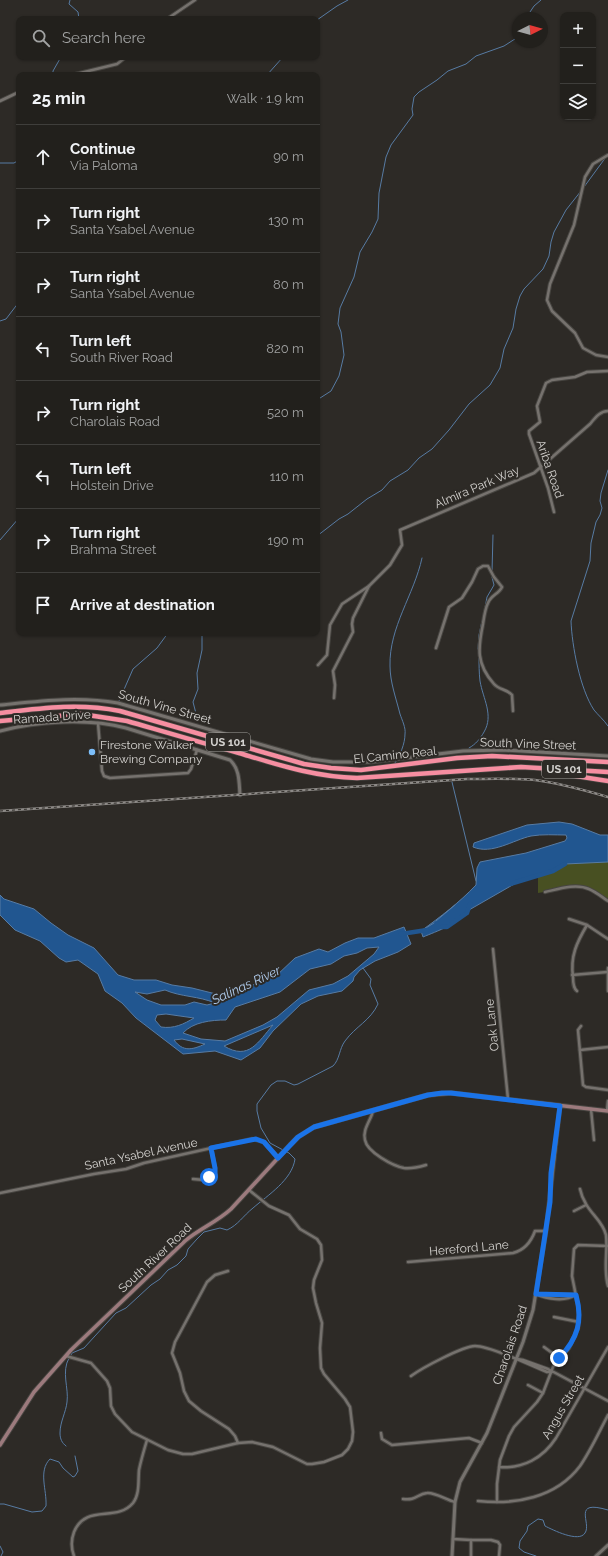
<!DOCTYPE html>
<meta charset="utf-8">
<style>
:root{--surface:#22201c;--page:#2e2d29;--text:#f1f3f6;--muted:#a2a3a3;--line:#3f3e3b}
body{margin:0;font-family:Raleway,sans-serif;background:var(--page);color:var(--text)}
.controls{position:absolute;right:12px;top:12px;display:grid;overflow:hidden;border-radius:8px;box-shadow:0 1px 3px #0004}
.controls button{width:36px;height:36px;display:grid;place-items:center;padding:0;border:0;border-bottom:1px solid var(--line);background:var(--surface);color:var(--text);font:20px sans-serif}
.compass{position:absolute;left:512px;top:12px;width:36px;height:36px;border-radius:50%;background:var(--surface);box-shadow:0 1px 3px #0004;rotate:84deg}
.stop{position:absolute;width:12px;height:12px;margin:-9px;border:3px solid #1a73e8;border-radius:50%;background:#fff}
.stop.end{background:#1a73e8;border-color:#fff;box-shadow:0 1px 4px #0008}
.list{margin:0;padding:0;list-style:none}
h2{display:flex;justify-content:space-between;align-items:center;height:52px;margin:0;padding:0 16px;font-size:17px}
h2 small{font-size:13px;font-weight:400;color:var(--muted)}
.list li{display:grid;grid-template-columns:26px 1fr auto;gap:12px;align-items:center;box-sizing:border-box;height:64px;padding:0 16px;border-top:1px solid var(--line)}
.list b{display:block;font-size:15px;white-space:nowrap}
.list p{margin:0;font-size:13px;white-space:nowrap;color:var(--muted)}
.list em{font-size:13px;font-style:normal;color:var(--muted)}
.icon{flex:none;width:22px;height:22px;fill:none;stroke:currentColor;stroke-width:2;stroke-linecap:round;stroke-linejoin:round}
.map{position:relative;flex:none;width:608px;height:1556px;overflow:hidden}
.search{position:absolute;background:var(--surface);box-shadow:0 1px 3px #0004;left:16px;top:16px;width:304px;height:44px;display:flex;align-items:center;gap:10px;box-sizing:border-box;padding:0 14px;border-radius:8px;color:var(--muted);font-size:15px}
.panel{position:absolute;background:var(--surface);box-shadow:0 1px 3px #0004;left:16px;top:72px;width:304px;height:564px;border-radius:8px}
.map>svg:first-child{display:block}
</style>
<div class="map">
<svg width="608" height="1556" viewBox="0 0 608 1556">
<rect width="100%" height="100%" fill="#2d2a26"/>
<path fill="#485022" d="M 608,835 L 608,901 L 593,891 L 578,886 L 538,893 L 538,876 L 574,857 Z"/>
<g fill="#215690" stroke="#577ba3" fill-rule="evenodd">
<path d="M 559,822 L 572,824 L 600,835 L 608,835 L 608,862 L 565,864 L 553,871 L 516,883 L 469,910 C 463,922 435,932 423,937 L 421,931 C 440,917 459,903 476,885 L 477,868 L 480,862 L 526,853 L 565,841 L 567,838 L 566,835 C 555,835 542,834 531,836 C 513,840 492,855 473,847 L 474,843 L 527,825 Z"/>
<path d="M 0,895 L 4,899 L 34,909 L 51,923 L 68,935 L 94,948 L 118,975 L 134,980 L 156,980 L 172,985 L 192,988 L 224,996 L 276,976 L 295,958 L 319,949 L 328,952 L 345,943 L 358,938 L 374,938 L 404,927 L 411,944 L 398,952 L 375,961 L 360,970 L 354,977 L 353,981 L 342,991 L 318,996 L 301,1004 L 273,1031 L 260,1048 L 241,1060 L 215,1051 L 183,1054 L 136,1018 L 122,1003 L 105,991 L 98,974 L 78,960 L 66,962 L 59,958 L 40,941 L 15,930 L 0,915 ZM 379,947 L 374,954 L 348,976 L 333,984 L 309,990 L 277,1017 L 263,1025 L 225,1041 L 201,1039 L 183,1033 C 193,1022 211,1020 226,1020 L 235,1007 L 280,992 L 310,969 L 331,964 L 344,956 L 357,953 L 367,948 ZM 165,990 C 181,997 199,996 215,1003 L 207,1005 L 194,1002 L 185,1005 L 161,1005 L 147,1000 L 135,992 L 147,994 ZM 166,1014 L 194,1018 C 184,1024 174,1029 161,1027 L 155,1020 L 157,1015 ZM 273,1025 C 258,1042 249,1061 224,1046 ZM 182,1039 L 205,1044 C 192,1050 183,1052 174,1040 Z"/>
</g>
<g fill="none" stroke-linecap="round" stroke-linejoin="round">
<g stroke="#577ba3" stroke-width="1">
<path d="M 70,0 L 69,4 L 78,12 L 79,19"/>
<path d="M 526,18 L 534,6 L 541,0"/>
<path d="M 317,20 L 337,6 L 348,0"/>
<path d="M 53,75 L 53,71 L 61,57"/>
<path d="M 267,75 L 283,57"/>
<path d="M 0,163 L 14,163 L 19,160"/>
<path d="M 584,187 L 606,157"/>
<path d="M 0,321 L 6,319 L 19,302"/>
<path d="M 317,400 L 331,391 L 339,376 L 344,355 L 341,332 L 338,324 L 340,308 L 354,277 L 360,252 L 372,232 L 378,219 L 379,193 L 386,157 L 391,145 L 413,115 L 412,109 L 414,97 L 419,92 L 437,80 L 448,71 L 466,64 L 476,56 L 504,46 L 518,37"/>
<path d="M 608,470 L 601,493 L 600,501 L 602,508 L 600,515 L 596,522 L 591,543 L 590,561 L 571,621 C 572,646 580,689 594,710 C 598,715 604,720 608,726"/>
<path d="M 317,536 L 339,519 L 348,514 L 367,499 L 382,490 L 390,481 L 408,470 L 419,458 L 432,449 L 449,430 L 469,404 L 490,385 L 500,368 L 504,349 L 513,328 L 516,309 L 520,296 L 524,289 L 543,269 L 549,256 L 551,242 L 554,232 L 566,210 L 581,191"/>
<path d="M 0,540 L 19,518"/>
<path d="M 492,572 L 493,535"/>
<path d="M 485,608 L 487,597 L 494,585 L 492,577"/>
<path d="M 478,649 L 479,635 L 482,621"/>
<path d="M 119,701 L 133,669 L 157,648 L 168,633"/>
<path d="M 198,721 L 193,702 L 198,689 L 197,673 L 202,650 L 202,633"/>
<path d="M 469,748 C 476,744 480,739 484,732 C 494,715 483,699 480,681 C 479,673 479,664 479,656"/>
<path d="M 395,763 C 400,755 405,744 405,734 C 406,728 402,720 400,714 C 396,698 390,682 390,666 C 389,627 414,595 422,558"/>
<path d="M 452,782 L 476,881"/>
<path d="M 436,921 L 455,905"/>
<path d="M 421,931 L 434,923"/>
<path d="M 283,1150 L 270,1143 L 261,1128 L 257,1111 L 257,1104 L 271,1085 L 277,1081 L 285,1081 L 294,1085 L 298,1084 L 333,1066 C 340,1059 339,1049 345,1041 C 356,1026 370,1021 378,1004 L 370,985 L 371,979 L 363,968"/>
<path d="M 71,1355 L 72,1353 L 84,1348 L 116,1313 L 126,1308 L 151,1285 L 160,1279 L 168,1270 L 177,1265 L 186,1256 L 188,1249 L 197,1239 L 204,1232 L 220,1228 L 227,1230 C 238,1225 243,1216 253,1208 C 268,1195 292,1180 295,1159 L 289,1153 L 285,1151"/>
<path d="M 66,1446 C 62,1443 60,1439 60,1433 C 60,1422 66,1412 67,1402 C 69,1388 61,1372 69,1358"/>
<path d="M 0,1504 L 4,1504 L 32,1512 L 42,1511 L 46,1506 C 47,1490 38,1471 50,1459 L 59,1462 L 63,1468 L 73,1477 L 75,1476 L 78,1471 L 75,1456"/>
<path d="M 0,1546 L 3,1552 L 1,1556"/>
<path d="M 536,1556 L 524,1552 L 519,1548 L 520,1541 L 527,1531 L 528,1526 L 538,1519 L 543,1520 L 545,1526 C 553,1530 579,1543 585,1533 C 592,1523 571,1499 608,1510"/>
</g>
<g stroke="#215690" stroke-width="4.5">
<path d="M 510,884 L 553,871 L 565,864"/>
<path d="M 442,927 L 447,927 L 467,913 L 470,904"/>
<path d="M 401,934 L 427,930"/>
</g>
<g stroke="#474541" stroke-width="4.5">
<g id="minor">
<path d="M 167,19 L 195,0"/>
<path d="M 72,75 L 117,64 L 126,57"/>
<path d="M 0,101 L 19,92"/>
<path d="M 608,155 L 593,164 L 585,177 L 574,225 L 550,284 L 547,300 L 552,311 L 575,333 L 583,348 L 596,355 L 608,357"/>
<path d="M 554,512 L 548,488 L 529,434 L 529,431 L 540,422 L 537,406 L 546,383 L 552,380 L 575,377 L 587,372 L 608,371"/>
<path d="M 436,648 L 449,607 L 462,598 L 472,582 L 478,569 L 483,566 L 488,566 L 494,577 L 502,587 C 499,594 491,595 488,603 C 485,609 484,617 483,624 C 478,648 476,664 494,684 C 499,690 507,689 512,695 L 513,711"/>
<path d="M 318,665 L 327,655 L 330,625 L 342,604 L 369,586 L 390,565 L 402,545 L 400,530 L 534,473 L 590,424 C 595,418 600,411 608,411"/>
<path d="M 334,698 L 335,685 L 333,671 L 353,632 L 352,624 L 353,618 L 369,586"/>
<path d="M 98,723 L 102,771 L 104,776 L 110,778 L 188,773 L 191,769 L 197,750"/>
<path d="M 545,892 C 558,889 576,883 589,889 C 596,892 602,897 608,901"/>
<path d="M 569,919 L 587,925 L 608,939"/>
<path d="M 493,949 L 508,1099"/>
<path d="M 608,968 L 608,991"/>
<path d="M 572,975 L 607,972"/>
<path d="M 577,991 C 573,988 573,982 573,977 C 570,956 577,942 587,925"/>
<path d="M 581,1026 L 578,1030 L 583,1085 L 586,1087 L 608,1090"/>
<path d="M 580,1050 L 608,1047"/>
<path d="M 591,1109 L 594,1140"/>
<path d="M 373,1111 C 371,1120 362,1130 365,1140 C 367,1152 393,1166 404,1168 C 411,1169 419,1167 426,1165"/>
<path d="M 607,1111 L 608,1101"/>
<path d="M 193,1179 L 204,1180 L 215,1175 L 215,1168 L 211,1148"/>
<path d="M 580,1189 C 581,1194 583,1199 586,1204 C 592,1215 603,1222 606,1235 C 608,1252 603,1268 608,1286"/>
<path d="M 0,1193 L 94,1174 L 126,1169 L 144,1163 L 252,1139 L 264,1142 L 278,1158"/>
<path d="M 574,1211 L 586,1205"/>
<path d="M 408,1262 L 513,1253 C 525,1250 531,1242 535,1231 L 546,1231"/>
<path d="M 228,1271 L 215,1275 L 207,1282 L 175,1342 L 172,1353 L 180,1373 L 184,1391 L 189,1401 L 201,1411 L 229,1429 L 235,1436 L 238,1443"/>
<path d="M 536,1294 L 575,1295 C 565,1302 547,1299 536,1294 Z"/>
<path d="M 554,1317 L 579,1322"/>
<path d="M 544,1347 L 559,1358"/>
<path d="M 66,1356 L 91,1363 L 107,1381 L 110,1388 L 111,1406 L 115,1414 L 132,1432 L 168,1450 L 183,1454 L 192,1454 L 238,1443 L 252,1442 L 273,1447 L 307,1464 L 312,1464 L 324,1462 L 342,1455 L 348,1449 L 352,1441 L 353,1432 L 350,1407 L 345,1399 L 324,1374 L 321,1368 L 320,1348 L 322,1323 L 316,1303 L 313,1288 L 314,1280 L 322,1260 L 321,1245 L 317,1239 L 300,1229 L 289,1215 L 269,1206 L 249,1190"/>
<path d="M 552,1372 L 547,1372 L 517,1359 L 523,1360 L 548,1369 L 608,1401"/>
<path d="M 411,1376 C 422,1368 463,1346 475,1346 C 487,1346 505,1355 517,1359"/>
<path d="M 528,1385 L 543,1393"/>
<path d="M 381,1433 L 382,1439 L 392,1445 L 469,1438 L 482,1443"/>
<path d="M 499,1467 C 523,1469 543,1458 556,1438 L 608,1347"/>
<path d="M 403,1499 C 416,1501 417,1494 427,1493 C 435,1492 446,1500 455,1502"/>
<path d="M 478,1501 C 515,1505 556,1498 580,1466 C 591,1450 599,1432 608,1415"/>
<path d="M 497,1502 L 497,1484 L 500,1460 L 509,1436 L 514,1427 L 537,1402 L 543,1393 L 553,1367 L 569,1348 L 578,1328 L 579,1311 L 572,1276 L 574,1249 L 578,1245 L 608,1246"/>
<path d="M 453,1539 L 471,1540"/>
<path d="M 74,1556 C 71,1548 71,1540 74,1532 C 86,1503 116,1523 133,1503 C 140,1494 138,1480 139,1470 C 141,1460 144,1450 147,1440"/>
<path d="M 471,1556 L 471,1540 L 491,1540 L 498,1542 L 500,1545 L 499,1556"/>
</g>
</g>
<g stroke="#474541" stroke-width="5">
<g id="tertiary">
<path d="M 0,705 C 40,701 78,696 118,703 L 311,759 L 333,762 L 371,762 L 463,751 L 502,750 L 608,756"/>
<path d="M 0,731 C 38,721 88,718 126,728 L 230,760 C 240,769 239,783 240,795"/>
<path d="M 452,1556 L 455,1502 L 460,1482 L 487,1433 L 523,1342 L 533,1310 L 546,1231 L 560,1106"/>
<path d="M 596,1556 L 608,1545"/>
</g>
</g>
<g stroke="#474541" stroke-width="5.5">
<path id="secondary" d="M 0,1445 L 34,1392 L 71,1350 L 185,1241 C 199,1229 217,1222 231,1209 L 290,1145 L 298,1137 L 314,1127 L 428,1095 L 451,1093 L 608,1111"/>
</g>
<g stroke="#474541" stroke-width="6">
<g id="motorway">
<path d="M 0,713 C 42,708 78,703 120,711 L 304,764 L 331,768 L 361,770 L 457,758 L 492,756 L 608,762"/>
<path d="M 0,721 L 81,714 L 127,721 C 165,732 202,743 239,753 C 279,765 315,777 357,778 L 521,767 L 608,772"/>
<path d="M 544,771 L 608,781"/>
</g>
</g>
<use href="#minor" stroke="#76726e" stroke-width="2.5"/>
<use href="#tertiary" stroke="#76726e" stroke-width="3"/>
<use href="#secondary" stroke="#9c7a7d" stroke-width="3.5"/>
<use href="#motorway" stroke="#f68ea1" stroke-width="4.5"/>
<g stroke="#8d8a87" stroke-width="2.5">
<path id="rail" d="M 0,811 L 467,779 C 489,779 512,778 535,780 C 560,783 584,790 608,797"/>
</g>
<use href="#rail" stroke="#2d2a26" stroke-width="1" stroke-dasharray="3" stroke-linecap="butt"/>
</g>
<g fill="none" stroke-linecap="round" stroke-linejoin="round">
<path stroke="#1a73e8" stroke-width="5" d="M 209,1177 L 215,1176 L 215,1168 L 211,1148 L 256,1139 L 264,1142 L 278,1158 L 298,1137 L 314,1127 L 428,1095 L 442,1093 L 451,1093 L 560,1106 L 551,1173 L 550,1202 L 536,1294 L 576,1295 C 583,1320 578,1339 559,1358"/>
</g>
<circle fill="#7cbef9" stroke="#2d2a26" stroke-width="1.5" cx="92" cy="752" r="4"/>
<g text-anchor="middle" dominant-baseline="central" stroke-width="4" stroke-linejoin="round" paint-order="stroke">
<g fill="#2d2a26" stroke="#a2a09c" stroke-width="1">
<rect x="206" y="733" width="44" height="18" rx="3"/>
<rect x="542" y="760" width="44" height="18" rx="3"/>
</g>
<g font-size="11" font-weight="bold" fill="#d4d2cf">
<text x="228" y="742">US 101</text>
<text x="564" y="769">US 101</text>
</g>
<g font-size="12" fill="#d4d2cf" stroke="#2d2a26">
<text transform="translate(550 469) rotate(71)">Ariba Road</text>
<text transform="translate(477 487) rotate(-23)">Almira Park Way</text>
<text transform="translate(165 707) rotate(16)">South Vine Street</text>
<text transform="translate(52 717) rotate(-4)">Ramada Drive</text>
<text transform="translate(528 744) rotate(2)">South Vine Street</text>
<text transform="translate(395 755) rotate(-6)">El Camino Real</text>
<text transform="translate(492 1025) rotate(-96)">Oak Lane</text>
<text transform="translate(141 1154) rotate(-12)">Santa Ysabel Avenue</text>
<text transform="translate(469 1248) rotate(-5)">Hereford Lane</text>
<text transform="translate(155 1258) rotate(-43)">South River Road</text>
<text transform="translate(510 1345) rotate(-71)">Charolais Road</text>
<text transform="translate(563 1407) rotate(-60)">Angus Street</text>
</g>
<g font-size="12" fill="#d4d2cf" stroke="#2d2a26" text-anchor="start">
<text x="100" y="745">Firestone Walker<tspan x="100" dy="14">Brewing Company</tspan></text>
</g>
<g font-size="13" font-style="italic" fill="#b1cdee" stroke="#2d2a26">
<text transform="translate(246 985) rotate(-25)">Salinas River</text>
</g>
</g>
</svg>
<div class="controls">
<button>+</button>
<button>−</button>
<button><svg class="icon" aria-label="layers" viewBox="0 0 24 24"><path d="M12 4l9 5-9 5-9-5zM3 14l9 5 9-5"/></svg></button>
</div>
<svg class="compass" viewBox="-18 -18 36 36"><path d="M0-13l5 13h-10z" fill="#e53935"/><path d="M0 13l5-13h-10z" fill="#a2a3a3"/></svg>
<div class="stop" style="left:209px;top:1177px"></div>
<div class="stop end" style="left:559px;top:1358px"></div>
<div class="search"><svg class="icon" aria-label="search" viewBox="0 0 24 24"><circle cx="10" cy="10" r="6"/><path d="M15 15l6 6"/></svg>Search here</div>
<section class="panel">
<h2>25 min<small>Walk · 1.9 km</small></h2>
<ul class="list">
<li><svg class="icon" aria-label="ahead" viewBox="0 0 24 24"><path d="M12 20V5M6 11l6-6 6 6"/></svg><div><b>Continue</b><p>Via Paloma</p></div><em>90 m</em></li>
<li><svg class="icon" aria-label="right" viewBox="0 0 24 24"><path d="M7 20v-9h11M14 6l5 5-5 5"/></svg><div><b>Turn right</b><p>Santa Ysabel Avenue</p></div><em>130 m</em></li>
<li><svg class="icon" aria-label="right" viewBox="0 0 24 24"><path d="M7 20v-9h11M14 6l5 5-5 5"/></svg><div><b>Turn right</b><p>Santa Ysabel Avenue</p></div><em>80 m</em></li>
<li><svg class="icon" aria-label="left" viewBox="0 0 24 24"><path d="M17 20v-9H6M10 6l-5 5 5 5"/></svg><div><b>Turn left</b><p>South River Road</p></div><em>820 m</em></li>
<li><svg class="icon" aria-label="right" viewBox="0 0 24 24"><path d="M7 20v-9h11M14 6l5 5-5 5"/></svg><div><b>Turn right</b><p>Charolais Road</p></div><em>520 m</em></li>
<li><svg class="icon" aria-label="left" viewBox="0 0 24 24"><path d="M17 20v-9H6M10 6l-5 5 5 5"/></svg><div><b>Turn left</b><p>Holstein Drive</p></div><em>110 m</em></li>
<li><svg class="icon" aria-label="right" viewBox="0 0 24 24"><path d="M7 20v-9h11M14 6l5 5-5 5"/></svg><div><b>Turn right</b><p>Brahma Street</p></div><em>190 m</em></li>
<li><svg class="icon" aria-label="arrive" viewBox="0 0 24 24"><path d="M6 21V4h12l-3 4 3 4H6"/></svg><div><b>Arrive at destination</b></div></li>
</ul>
</section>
</div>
